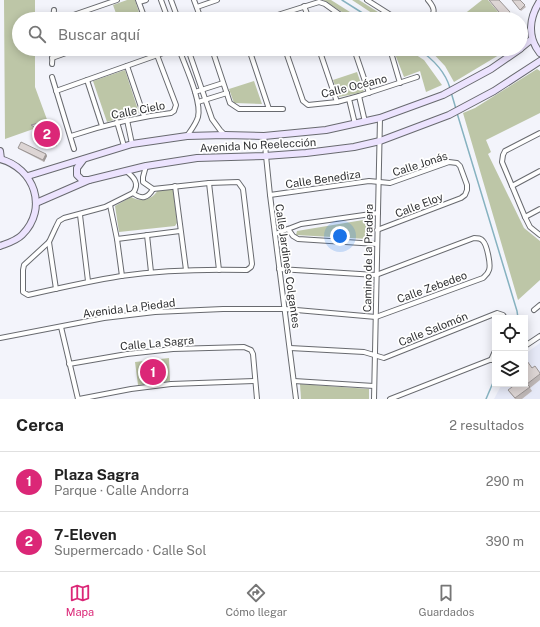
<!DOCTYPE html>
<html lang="es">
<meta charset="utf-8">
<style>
:root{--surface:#fff;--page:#f6f6f6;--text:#222;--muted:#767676;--line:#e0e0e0;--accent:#db2777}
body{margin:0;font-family:"Public Sans",sans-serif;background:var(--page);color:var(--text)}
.controls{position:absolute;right:12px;bottom:12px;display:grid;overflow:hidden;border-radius:0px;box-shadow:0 2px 10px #0003}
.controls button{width:36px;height:36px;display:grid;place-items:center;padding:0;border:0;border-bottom:1px solid var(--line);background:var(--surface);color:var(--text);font:20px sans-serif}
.you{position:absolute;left:340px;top:236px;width:14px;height:14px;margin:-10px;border:3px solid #fff;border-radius:50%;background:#1a73e8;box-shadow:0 0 0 6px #1a73e833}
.badge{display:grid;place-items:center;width:26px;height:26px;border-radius:50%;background:var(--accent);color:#fff;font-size:13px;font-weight:700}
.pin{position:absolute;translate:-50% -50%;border:2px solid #fff;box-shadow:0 1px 4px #0006}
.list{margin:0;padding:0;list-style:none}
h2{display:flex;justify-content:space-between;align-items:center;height:52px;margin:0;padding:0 16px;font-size:17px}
h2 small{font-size:13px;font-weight:400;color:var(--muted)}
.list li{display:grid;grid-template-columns:26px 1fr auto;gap:12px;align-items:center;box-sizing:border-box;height:60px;padding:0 16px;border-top:1px solid var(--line)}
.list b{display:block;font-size:15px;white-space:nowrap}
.list p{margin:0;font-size:13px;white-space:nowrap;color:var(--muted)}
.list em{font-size:13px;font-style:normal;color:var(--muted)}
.icon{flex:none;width:22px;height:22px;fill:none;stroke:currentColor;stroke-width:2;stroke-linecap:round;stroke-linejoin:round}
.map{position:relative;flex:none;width:540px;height:399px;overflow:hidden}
.search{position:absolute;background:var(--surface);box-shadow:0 2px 10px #0003;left:12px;right:12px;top:12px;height:44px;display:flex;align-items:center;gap:10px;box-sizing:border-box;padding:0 14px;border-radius:22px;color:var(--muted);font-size:15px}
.sheet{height:172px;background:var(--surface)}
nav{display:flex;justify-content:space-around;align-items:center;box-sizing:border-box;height:56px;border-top:1px solid var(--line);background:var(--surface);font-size:11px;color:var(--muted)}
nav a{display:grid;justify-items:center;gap:2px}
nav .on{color:var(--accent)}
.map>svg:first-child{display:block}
</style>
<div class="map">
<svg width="540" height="399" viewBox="0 0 540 399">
<rect width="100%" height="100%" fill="#f3f4fb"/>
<path fill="#e6e9f7" d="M 540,343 L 540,399 L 494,399 L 502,384 L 525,384 L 525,354 Z"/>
<g fill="#bdc6a7">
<path d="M 4,0 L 35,0 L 35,19 L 19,19 L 19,49 L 35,49 L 35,87 L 49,125 L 39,127 L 5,139 Z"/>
<path d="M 127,0 L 135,0 L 141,19 L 118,19 L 113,5 Z"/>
<path d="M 323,0 L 331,0 L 361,19 L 353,19 Z"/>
<path d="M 352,0 L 359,0 L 389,19 L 381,19 Z"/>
<path d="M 482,0 L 488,0 L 504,19 L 458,19 Z"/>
<path d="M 393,49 L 407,49 L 424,60 L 442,85 L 426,92 L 420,71 L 404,77 Z"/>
<path d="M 429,49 L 509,49 L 454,82 L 445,66 Z"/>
<path d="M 537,69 L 540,71 L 540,113 L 486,140 L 491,152 L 488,154 L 524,228 L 540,241 L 540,280 L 518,300 L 463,113 L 475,108 Z"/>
<path d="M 125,70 L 139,113 L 107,122 L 93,81 Z"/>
<path d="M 357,72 L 364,92 L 339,97 L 333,80 Z"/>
<path d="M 254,81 L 262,104 L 234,103 L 229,89 Z"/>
<path d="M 173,189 L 177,223 L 175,226 L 119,232 L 115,206 L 131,197 C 141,202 151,201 158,190 Z"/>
<path d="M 369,219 L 368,239 L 296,235 L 297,231 Z"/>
<path d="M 169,358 L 170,381 L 138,385 L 135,362 Z"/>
<path d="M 300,384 L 369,389 L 369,399 L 301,399 Z"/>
</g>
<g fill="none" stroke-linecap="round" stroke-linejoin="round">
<g stroke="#86b2c0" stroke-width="1.5">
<path d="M 342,0 L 372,19"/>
<path d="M 418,49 C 433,59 445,71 450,88"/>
<path d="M 451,92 L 456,109"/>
<path d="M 457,113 L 517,311 L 518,318"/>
<path d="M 486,399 L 495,378"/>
</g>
<g stroke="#686a6f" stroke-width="6">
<g id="street">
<path d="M 138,0 L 145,19"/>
<path d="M 161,0 L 168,19"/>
<path d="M 171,0 L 178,19"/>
<path d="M 194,0 L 201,19"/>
<path d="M 367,0 L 397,19"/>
<path d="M 428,0 C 434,7 436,12 430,19"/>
<path d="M 139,2 L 146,0"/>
<path d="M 304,6 L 309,19"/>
<path d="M 197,7 L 217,0"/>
<path d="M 53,19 L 54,10"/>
<path d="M 62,19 L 117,0"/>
<path d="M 265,19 L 319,2 L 325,4 L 346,19"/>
<path d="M 179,49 C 185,66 202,101 198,117 C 196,124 191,130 187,136"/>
<path d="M 188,49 L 212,119 L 220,130 L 225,135"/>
<path d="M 212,49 L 230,103 L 239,109 L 283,109"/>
<path d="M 249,49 L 269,109"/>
<path d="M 285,49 L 303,101 L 308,105 L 337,102 L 359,96 L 417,77"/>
<path d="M 319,49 L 337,102"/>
<path d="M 354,49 L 369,93"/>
<path d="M 390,49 L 400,83"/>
<path d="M 52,58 L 77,49"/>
<path d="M 52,64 L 53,49"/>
<path d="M 127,66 L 144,116"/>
<path d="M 52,77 L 74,149"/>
<path d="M 87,80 L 102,126"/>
<path d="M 56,91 L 166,52"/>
<path d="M 195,92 L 223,83"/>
<path d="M 359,96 L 365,122"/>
<path d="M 349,99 L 355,124"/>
<path d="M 198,102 L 227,93"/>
<path d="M 127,120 L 132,144"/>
<path d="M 117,122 L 124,146"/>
<path d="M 540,133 L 505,151 L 503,155 L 502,162 L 525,217 L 530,227 L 540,235"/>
<path d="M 71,136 C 104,125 136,117 171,113 L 174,111 L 176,105 L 157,55"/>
<path d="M 264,136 L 270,195 L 296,399"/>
<path d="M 146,166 L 143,177 L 143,182 L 153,189"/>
<path d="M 126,171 C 134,177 140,184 133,193"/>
<path d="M 209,183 L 219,270"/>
<path d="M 175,186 L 186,270"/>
<path d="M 512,186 L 540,171"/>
<path d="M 133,193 L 105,207 L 64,218 L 59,221 L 56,227 L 49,242 L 24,265 L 23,270 L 23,292 L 28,295 C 59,288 90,281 121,276 C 163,270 205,269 247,270 L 251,267 L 252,264 L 243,189 L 238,182 L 209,183 L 153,189"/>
<path d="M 133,193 C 142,200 148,198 153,189"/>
<path d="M 270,195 L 369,181 L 390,183 L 449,162 L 457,163 L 460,166 L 467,185 L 467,190 L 465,195 L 461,198 L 377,230"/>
<path d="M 110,205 L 117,239 L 122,276"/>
<path d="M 80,215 L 88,281"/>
<path d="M 525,217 L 540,209"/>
<path d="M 288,229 L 293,236 L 298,239 L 377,244"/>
<path d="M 275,234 L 301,224 L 378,213"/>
<path d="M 147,235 L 151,272"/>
<path d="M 117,239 L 180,231"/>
<path d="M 49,242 L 56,289"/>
<path d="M 534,310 L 540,305"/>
<path d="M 61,327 L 78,399"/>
<path d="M 0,338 L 104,318 L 155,312 L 223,309 L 285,309 L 376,317 L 483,278 C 485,276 488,274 489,270 C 491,265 487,245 483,241 C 481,238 478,238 474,238 L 376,275 L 279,269"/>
<path d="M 525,346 L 540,336"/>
<path d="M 290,348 L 364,352 L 384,358 L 497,313 L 503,315 L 505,318"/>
<path d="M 491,360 L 495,351"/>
<path d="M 69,364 L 127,354 L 173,349 L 244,347 L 251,350 L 253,354 L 257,399"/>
<path d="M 294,381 L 374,386"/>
<path d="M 79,399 L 131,389 L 171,384 L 254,381"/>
<path d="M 374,399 L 380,118"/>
<path d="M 390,399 L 495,358"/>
</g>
</g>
<g stroke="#686a6f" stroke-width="8">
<g id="secondary">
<path d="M 540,1 C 529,18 527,37 540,53"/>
<path d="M 521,48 L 532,39"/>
<path d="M 0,151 L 1,159"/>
<path d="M 0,159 C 34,168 49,208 22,235 C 16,241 8,243 0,246"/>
<path d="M 83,160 L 77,168 L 77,175 L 82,180 L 89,180"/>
<path d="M 28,176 L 132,144 L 187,136 L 225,135 L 264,136 L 326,130 L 380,118 L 443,95 L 491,69 L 520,49"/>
<path d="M 36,203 L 89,180 L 146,166 L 197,158 L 265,156 L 306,153 L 354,147 L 380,141 L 449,115 L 494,91 L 540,61"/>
</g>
</g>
<use href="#street" stroke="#fff" stroke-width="4"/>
<use href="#secondary" stroke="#ece3fe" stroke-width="6"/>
</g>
<g fill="#beb7b6">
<path d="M 489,0 L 510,12 L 514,18 L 512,19 L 504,19 Z"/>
<path d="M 512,0 L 520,0 L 526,7 L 521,11 Z"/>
<path d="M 31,125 L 49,125 L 57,146 L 53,147 L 50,143 L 48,137 L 34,129 Z"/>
<path d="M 18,148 L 46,154 L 47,156 L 44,162 L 19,149 Z"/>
<path d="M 532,368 L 540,373 L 540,380 L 530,388 L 532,391 L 522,399 L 515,399 L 508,390 L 525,384 Z"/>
</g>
<g fill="#9b9594">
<path d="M 46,121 L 49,125 L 57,146 L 54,142 Z"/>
<path d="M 46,154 L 47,156 L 44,162 L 43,160 Z"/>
</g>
<g fill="#ddd5d4" stroke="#9b9594">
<path d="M 489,0 L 499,0 L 510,12 L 504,18 Z"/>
<path d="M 512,0 L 520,0 L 525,5 L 520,10 Z"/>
<path d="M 46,121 L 54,142 L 50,143 L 47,134 L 31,125 Z"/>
<path d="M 21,142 L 46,154 L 43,160 L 18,148 Z"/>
<path d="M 525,358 L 532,368 L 535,366 L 540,373 L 540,374 L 527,384 L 530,387 L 515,398 L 508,390 L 516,384 L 525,384 Z"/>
</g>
<g text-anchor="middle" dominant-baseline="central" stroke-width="3.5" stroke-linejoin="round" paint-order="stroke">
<g font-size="11" fill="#313234" stroke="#fff">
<text transform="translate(354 86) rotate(-14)">Calle Océano</text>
<text transform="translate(138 110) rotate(-11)">Calle Cielo</text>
<text transform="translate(258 145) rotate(-3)">Avenida No Reelección</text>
<text transform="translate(420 164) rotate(-18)">Calle Jonás</text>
<text transform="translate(323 179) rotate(-8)">Calle Benediza</text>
<text transform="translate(419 205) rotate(-21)">Calle Eloy</text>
<text transform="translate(368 258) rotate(-89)">Camino de la Pradera</text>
<text transform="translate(288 266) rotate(82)">Calle Jardines Colgantes</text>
<text transform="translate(432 287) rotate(-20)">Calle Zebedeo</text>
<text transform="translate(129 308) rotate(-7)">Avenida La Piedad</text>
<text transform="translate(433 329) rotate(-22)">Calle Salomón</text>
<text transform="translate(157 343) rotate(-5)">Calle La Sagra</text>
</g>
</g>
</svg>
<div class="controls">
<button><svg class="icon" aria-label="locate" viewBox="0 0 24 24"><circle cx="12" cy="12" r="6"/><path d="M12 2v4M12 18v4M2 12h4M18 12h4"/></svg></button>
<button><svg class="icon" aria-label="layers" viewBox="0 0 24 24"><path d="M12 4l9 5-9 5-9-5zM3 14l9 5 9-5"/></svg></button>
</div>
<div class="you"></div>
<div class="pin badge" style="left:153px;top:372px">1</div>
<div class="pin badge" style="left:47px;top:134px">2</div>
<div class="search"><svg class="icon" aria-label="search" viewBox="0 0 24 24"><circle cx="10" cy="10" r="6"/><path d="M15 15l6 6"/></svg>Buscar aquí</div>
</div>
<section class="sheet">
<h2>Cerca<small>2 resultados</small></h2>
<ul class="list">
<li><span class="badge">1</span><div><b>Plaza Sagra</b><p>Parque · Calle Andorra</p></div><em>290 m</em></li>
<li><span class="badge">2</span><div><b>7-Eleven</b><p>Supermercado · Calle Sol</p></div><em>390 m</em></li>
</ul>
</section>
<nav>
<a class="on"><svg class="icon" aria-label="map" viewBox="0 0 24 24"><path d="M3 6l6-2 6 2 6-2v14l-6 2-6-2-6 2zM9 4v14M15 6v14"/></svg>Mapa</a>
<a><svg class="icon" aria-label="directions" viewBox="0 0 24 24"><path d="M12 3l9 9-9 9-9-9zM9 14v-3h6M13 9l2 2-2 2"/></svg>Cómo llegar</a>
<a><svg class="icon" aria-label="saved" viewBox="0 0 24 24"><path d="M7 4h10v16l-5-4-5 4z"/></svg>Guardados</a>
</nav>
